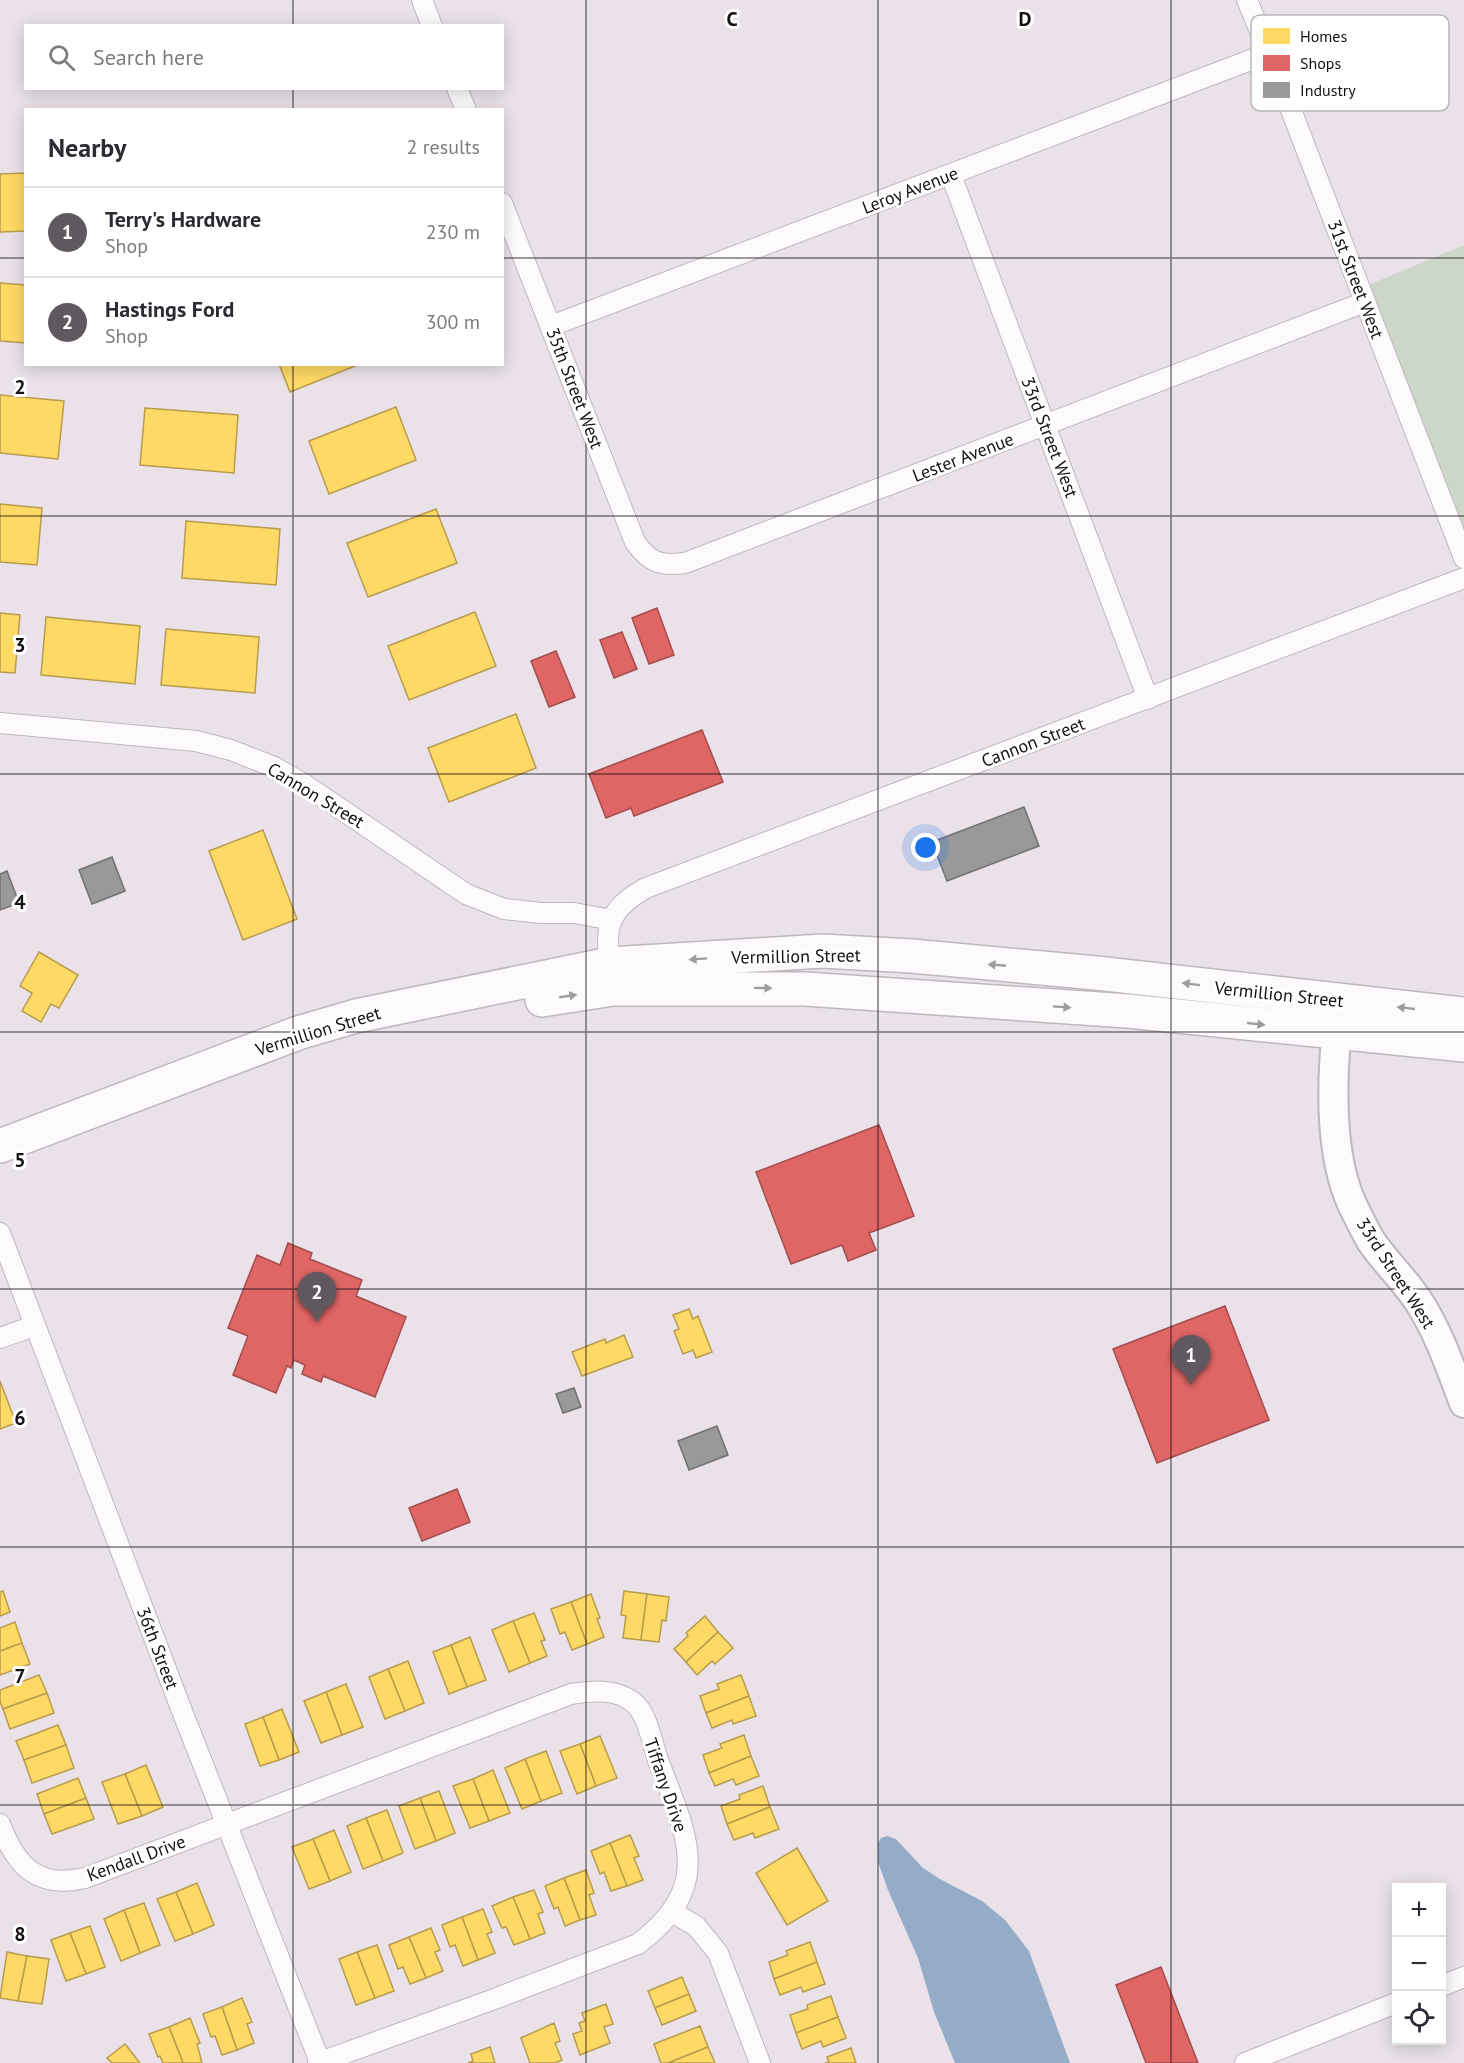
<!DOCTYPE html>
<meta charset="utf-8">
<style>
:root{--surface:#fff;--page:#f2f2f3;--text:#2b2b33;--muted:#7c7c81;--line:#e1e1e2;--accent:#5f585f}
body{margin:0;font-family:"PT Sans",sans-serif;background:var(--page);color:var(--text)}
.controls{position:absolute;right:18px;bottom:18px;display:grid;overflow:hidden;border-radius:0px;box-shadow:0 3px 15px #0003}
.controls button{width:54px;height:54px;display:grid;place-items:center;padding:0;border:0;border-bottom:2px solid var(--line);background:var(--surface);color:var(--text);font:30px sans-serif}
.you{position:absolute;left:926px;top:848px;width:21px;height:21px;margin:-15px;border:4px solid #fff;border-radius:50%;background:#1a73e8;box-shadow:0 0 0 9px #1a73e833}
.badge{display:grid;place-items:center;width:39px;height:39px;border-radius:50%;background:var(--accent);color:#fff;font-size:20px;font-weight:700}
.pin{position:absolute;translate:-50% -50px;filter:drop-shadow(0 2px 3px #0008)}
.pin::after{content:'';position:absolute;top:32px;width:21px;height:18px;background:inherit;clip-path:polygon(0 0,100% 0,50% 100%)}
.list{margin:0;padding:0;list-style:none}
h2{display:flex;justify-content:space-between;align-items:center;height:78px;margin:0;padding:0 24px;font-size:26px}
h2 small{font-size:20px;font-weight:400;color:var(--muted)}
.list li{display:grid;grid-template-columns:39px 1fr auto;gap:18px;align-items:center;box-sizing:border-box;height:90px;padding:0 24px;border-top:2px solid var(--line)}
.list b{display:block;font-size:22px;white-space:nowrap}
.list p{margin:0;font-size:20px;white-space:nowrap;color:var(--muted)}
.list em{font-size:20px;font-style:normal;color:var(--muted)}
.icon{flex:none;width:33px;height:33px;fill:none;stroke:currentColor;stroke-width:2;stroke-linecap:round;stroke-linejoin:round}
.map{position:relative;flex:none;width:1464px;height:2063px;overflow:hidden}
.search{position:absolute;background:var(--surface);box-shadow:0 3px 15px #0003;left:24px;top:24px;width:480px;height:66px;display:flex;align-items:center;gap:15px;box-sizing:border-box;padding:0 21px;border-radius:0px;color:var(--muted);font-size:22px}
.panel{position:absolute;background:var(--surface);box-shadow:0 3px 15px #0003;left:24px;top:108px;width:480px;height:258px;border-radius:0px}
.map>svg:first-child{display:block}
</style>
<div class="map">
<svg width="1464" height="2063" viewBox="0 0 1464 2063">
<rect width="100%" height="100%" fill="#eae1e9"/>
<path fill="#ccd7c9" d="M 1464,245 L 1464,558 L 1359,289 Z"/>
<path fill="#95acc9" d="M 887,1836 L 896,1839 L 922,1867 L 938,1878 L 982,1901 L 1005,1920 L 1029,1951 L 1070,2063 L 955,2063 L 934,2012 L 918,1958 L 888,1890 L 878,1862 L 878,1843 L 881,1838 Z"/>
<g fill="#ffd966" stroke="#b89c4d" stroke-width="1.5">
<path d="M 26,173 L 26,231 L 0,232 L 0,174 Z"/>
<path d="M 0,283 L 26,285 L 26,343 L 0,341 Z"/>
<path d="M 279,364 L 360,364 L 290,392 Z"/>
<path d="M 0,395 L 64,401 L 58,459 L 0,453 Z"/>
<path d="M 396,407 L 416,460 L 329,494 L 309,441 Z"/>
<path d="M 145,408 L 238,415 L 234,473 L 140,465 Z"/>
<path d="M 0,504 L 42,508 L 37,565 L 0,562 Z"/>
<path d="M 436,509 L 457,563 L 368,597 L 347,543 Z"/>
<path d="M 186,521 L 280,529 L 276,585 L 182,578 Z"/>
<path d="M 475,612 L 496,666 L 409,700 L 388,646 Z"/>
<path d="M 0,613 L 20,615 L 15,673 L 0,672 Z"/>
<path d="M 46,617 L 140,626 L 135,684 L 41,675 Z"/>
<path d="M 166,629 L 259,637 L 255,693 L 161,685 Z"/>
<path d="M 516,714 L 536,768 L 449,802 L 428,748 Z"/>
<path d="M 263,830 L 297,919 L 243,940 L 209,851 Z"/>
<path d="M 39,952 L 78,975 L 59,1008 L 51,1004 L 41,1022 L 22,1011 L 32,993 L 20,986 Z"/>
<path d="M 689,1309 L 693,1319 L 698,1316 L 712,1352 L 696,1358 L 693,1350 L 683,1354 L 674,1331 L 679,1329 L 673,1315 Z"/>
<path d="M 624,1335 L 633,1357 L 582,1376 L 572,1352 L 605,1339 L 606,1343 Z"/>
<path d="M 0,1381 L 16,1423 L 0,1429 Z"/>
<path d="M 3,1591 L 10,1612 L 0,1616 L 0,1592 Z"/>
<path d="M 624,1591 L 647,1594 L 641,1640 L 623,1638 L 626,1616 L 621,1615 Z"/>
<path d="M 591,1594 L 600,1618 L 597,1619 L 604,1637 L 587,1644 L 571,1602 Z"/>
<path d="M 647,1594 L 669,1597 L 666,1621 L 662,1620 L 659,1642 L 641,1640 Z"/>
<path d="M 571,1602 L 587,1644 L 572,1650 L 565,1632 L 560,1634 L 551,1609 Z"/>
<path d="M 534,1613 L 545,1640 L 541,1641 L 547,1656 L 530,1663 L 513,1621 Z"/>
<path d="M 705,1616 L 718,1632 L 686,1662 L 674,1649 L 688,1636 L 686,1633 Z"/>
<path d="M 513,1621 L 530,1663 L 509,1672 L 492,1630 Z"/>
<path d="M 15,1622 L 22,1643 L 0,1651 L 0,1628 Z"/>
<path d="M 718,1632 L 733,1648 L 715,1664 L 712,1661 L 697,1675 L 686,1662 Z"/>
<path d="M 470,1637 L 486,1680 L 467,1687 L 451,1645 Z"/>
<path d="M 22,1643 L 30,1664 L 0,1675 L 0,1651 Z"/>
<path d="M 451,1645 L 467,1687 L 449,1694 L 433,1652 Z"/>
<path d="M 408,1661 L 424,1703 L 405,1711 L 388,1669 Z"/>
<path d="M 388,1669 L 405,1711 L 385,1719 L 369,1677 Z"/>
<path d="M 39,1675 L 47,1693 L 3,1709 L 0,1702 L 0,1690 Z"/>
<path d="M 741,1675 L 749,1696 L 706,1713 L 700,1696 L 719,1689 L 717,1684 Z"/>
<path d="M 346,1684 L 363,1727 L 342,1735 L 326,1692 Z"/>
<path d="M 326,1692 L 342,1735 L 321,1743 L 304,1701 Z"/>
<path d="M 47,1693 L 54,1713 L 10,1729 L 3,1709 Z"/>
<path d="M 749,1696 L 756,1716 L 733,1724 L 732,1720 L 712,1728 L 706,1713 Z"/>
<path d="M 282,1709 L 299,1752 L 279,1760 L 263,1717 Z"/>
<path d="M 263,1717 L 279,1760 L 260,1766 L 245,1724 Z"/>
<path d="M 58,1725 L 66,1745 L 24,1760 L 16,1741 Z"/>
<path d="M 744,1735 L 751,1756 L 709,1773 L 703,1755 L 722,1748 L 720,1744 Z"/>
<path d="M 600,1736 L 617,1778 L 596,1786 L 580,1744 Z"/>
<path d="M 580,1744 L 596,1786 L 577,1794 L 560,1751 Z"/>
<path d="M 66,1745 L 74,1768 L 32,1783 L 24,1760 Z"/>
<path d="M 546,1751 L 562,1793 L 541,1801 L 525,1759 Z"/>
<path d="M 751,1756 L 759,1776 L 736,1785 L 733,1779 L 715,1786 L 709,1773 Z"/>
<path d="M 525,1759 L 541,1801 L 522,1809 L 505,1768 Z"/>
<path d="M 146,1765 L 163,1807 L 142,1816 L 125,1774 Z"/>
<path d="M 493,1770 L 510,1813 L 489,1821 L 473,1779 Z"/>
<path d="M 125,1774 L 142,1816 L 118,1824 L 102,1782 Z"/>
<path d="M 78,1778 L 86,1798 L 44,1814 L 37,1794 Z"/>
<path d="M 473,1779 L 489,1821 L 470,1828 L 453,1786 Z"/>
<path d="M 763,1786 L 770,1807 L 727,1824 L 721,1806 L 740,1799 L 739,1795 Z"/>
<path d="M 439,1791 L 455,1833 L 436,1841 L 420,1798 Z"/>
<path d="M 86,1798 L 94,1819 L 52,1834 L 44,1814 Z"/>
<path d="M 420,1798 L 436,1841 L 415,1849 L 399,1806 Z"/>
<path d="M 770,1807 L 779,1829 L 755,1838 L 753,1833 L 734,1840 L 727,1824 Z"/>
<path d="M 387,1810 L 403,1853 L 383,1861 L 366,1818 Z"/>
<path d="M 366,1818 L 383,1861 L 363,1869 L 347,1826 Z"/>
<path d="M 334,1830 L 351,1872 L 330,1881 L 313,1839 Z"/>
<path d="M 630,1835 L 639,1856 L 634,1858 L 643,1880 L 627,1886 L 610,1843 Z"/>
<path d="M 313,1839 L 330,1881 L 309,1889 L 292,1847 Z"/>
<path d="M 610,1843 L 627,1886 L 611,1891 L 604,1872 L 600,1874 L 591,1851 Z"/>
<path d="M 797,1848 L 828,1901 L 787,1925 L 756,1873 Z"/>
<path d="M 586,1870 L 594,1893 L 589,1895 L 596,1915 L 580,1920 L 564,1878 Z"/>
<path d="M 564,1878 L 580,1920 L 565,1926 L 558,1907 L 554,1909 L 545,1886 Z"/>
<path d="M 197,1883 L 214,1925 L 193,1934 L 176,1892 Z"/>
<path d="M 534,1890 L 543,1912 L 538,1914 L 545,1933 L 530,1939 L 513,1897 Z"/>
<path d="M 176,1892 L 193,1934 L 175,1941 L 157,1899 Z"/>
<path d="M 513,1897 L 530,1939 L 514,1945 L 506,1927 L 502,1928 L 492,1906 Z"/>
<path d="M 144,1903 L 160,1945 L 140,1953 L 124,1910 Z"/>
<path d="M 483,1909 L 492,1932 L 487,1934 L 495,1953 L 478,1960 L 462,1917 Z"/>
<path d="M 124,1910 L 140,1953 L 121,1961 L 104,1919 Z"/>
<path d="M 462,1917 L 478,1960 L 463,1966 L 455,1945 L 450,1947 L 442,1925 Z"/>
<path d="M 90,1926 L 105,1967 L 86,1974 L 70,1933 Z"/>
<path d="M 431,1928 L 440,1950 L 435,1952 L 443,1971 L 426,1978 L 409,1937 Z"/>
<path d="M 70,1933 L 86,1974 L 66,1981 L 51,1940 Z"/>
<path d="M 409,1937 L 426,1978 L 410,1984 L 403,1967 L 398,1969 L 389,1945 Z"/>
<path d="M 810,1942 L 817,1962 L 774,1979 L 769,1962 L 788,1955 L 786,1951 Z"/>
<path d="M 377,1945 L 394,1991 L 375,1998 L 357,1952 Z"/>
<path d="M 7,1952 L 27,1956 L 18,2001 L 0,1998 Z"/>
<path d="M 357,1952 L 375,1998 L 356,2005 L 339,1959 Z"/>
<path d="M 27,1956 L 49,1959 L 42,2004 L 18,2001 Z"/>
<path d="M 817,1962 L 825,1984 L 803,1992 L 801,1987 L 780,1995 L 774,1979 Z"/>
<path d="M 682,1977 L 689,1994 L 655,2008 L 648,1991 Z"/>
<path d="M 689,1994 L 696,2011 L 662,2025 L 655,2008 Z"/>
<path d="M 831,1996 L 838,2017 L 796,2033 L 790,2015 L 808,2009 L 807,2005 Z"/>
<path d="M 242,1998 L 252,2022 L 247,2024 L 254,2043 L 237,2050 L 222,2007 Z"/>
<path d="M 606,2004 L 613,2024 L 604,2027 L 610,2043 L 580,2055 L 573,2034 L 582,2031 L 579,2023 L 585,2021 L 582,2013 Z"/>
<path d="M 222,2007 L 237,2050 L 222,2055 L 215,2036 L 211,2037 L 203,2014 Z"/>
<path d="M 838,2017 L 846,2038 L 823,2047 L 821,2041 L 802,2049 L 796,2033 Z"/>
<path d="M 190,2018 L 200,2043 L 197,2044 L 202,2063 L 183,2063 L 169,2027 Z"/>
<path d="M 554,2023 L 560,2041 L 555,2043 L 562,2060 L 555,2063 L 530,2063 L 521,2038 Z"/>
<path d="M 700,2026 L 708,2047 L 668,2063 L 661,2063 L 654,2044 Z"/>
<path d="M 169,2027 L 183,2063 L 163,2063 L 160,2056 L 158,2057 L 149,2034 Z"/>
<path d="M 125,2044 L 140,2063 L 112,2063 L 107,2058 Z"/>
<path d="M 490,2047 L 495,2063 L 468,2063 L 473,2061 L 471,2054 Z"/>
<path d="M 708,2047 L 715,2063 L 668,2063 Z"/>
<path d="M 851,2048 L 856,2063 L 825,2063 L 829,2062 L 827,2057 Z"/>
</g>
<g fill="#e06666" stroke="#a34c4d" stroke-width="1.5">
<path d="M 657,608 L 674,655 L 649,664 L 632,618 Z"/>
<path d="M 622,632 L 637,669 L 614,678 L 600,640 Z"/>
<path d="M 556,651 L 575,697 L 549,707 L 531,661 Z"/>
<path d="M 702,730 L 723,782 L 634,816 L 631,808 L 606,818 L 589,774 Z"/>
<path d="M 879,1125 L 914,1216 L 869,1233 L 876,1250 L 848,1261 L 842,1245 L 791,1264 L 756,1172 Z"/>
<path d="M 288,1243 L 312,1253 L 310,1259 L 362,1280 L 356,1296 L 406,1317 L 375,1397 L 323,1376 L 321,1382 L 302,1374 L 305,1365 L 294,1360 L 291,1368 L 287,1366 L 276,1393 L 233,1375 L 248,1336 L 228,1328 L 257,1255 L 280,1265 Z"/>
<path d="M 1225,1306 L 1269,1420 L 1157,1463 L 1113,1349 Z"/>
<path d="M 457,1489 L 470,1522 L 422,1541 L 409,1508 Z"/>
<path d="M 1161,1967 L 1198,2063 L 1146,2063 L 1116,1985 Z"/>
</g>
<g fill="#999" stroke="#717071" stroke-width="1.5">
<path d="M 1024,807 L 1039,846 L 947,881 L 932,842 Z"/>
<path d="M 112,857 L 125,891 L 92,904 L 79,870 Z"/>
<path d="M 7,871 L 19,903 L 0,910 L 0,874 Z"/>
<path d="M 574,1388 L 581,1407 L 563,1413 L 556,1394 Z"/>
<path d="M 717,1426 L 728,1455 L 689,1470 L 678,1441 Z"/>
</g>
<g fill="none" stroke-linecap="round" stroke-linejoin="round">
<g stroke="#beb7bd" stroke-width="22">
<g id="street">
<path d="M 422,0 L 432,26"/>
<path d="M 1247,0 L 1269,53 L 1464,558"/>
<path d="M 457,88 L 466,110"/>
<path d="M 951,175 L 1148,699"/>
<path d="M 502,203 L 635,542 C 650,563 660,566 685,563 L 1365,302"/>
<path d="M 551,326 L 1269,53"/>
<path d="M 0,723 L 196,741 L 231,750 L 274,767 L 304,784 L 466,894 L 504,909 L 541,913 L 574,913 L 612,920"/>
<path d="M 611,975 C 605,931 604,911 646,888 L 1464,578"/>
<path d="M 0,1233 L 182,1711 L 320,2062"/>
<path d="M 0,1338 L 34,1326"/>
<path d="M 0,1824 C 16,1866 37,1889 85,1878 L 571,1694 C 591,1691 615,1688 633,1702 C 648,1714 652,1743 658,1760 C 687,1836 715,1886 638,1944 L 489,2001 L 318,2063"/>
<path d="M 672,1912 L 696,1926 L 718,1953 L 760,2063"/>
<path d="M 1442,1986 L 1464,1977"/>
<path d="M 1245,2063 L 1396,2003"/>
</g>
</g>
<g stroke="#beb7bd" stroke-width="32">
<path id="secondary" d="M 1339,1009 C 1332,1068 1327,1149 1352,1204 C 1358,1216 1364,1229 1371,1241 C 1385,1262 1405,1280 1419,1302 C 1439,1333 1451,1369 1464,1403"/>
</g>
<g stroke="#beb7bd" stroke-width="36">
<g id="highway">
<path d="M 542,1000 L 613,989 L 805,989 L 1128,1011 L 1464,1045"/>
<path d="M 0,1146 L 298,1033 L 356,1016 L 610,964 L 822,951 L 912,956 L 1096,973 L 1464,1014"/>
</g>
</g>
<use href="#street" stroke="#fcfafc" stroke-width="20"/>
<use href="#secondary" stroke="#fcfafc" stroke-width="28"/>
<use href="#highway" stroke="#fcfafc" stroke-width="33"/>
</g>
<defs><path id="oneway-solid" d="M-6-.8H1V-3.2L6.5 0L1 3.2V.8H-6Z" transform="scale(1.5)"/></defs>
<g fill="#9f9c9f">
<use href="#oneway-solid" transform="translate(698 959) rotate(176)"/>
<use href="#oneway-solid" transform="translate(997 965) rotate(-175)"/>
<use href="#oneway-solid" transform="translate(1191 984) rotate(-173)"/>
<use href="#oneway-solid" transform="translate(763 988) rotate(1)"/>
<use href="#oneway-solid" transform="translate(568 996) rotate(-9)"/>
<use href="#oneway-solid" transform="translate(1062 1007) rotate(4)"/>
<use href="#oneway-solid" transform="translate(1406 1008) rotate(-174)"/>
<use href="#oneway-solid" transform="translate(1256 1024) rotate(6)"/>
</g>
<path fill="none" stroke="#140f14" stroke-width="1.5" stroke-opacity="0.55" d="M 293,0 L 293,26M 586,0 L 586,2063M 878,0 L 878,2063M 1171,0 L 1171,2063M 293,88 L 293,110M 0,258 L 26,258M 502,258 L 1464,258M 293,364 L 293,2063M 0,516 L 1464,516M 0,774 L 1464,774M 0,1032 L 1464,1032M 0,1289 L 1464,1289M 0,1547 L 1464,1547M 0,1805 L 1464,1805"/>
<g text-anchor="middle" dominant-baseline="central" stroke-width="6" stroke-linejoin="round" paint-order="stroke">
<g font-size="18" fill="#140f14" stroke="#fff">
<text transform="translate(910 190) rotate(-21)">Leroy Avenue</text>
<text transform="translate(1356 279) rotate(69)">31st Street West</text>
<text transform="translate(575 388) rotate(69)">35th Street West</text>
<text transform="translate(1050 437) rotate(69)">33rd Street West</text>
<text transform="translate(963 457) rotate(-21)">Lester Avenue</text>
<text transform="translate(1033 742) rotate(-21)">Cannon Street</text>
<text transform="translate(316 795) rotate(31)">Cannon Street</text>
<text transform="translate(796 956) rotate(-1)">Vermillion Street</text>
<text transform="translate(1279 994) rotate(6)">Vermillion Street</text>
<text transform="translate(318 1031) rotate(-17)">Vermillion Street</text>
<text transform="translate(1396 1273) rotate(57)">33rd Street West</text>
<text transform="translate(158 1648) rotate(69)">36th Street</text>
<text transform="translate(666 1785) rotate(71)">Tiffany Drive</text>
<text transform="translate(136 1858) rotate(-20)">Kendall Drive</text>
</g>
</g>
<rect x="1251" y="15" width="198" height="96" rx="9" fill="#fff" stroke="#b8b7b8" stroke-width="1.5"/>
<rect x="1263" y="28" width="27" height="16" fill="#ffd966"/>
<rect x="1263" y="55" width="27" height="16" fill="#e06666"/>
<rect x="1263" y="82" width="27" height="16" fill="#999"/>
<g font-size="16" fill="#140f14">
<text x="1300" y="42">Homes</text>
<text x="1300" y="69">Shops</text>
<text x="1300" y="96">Industry</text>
</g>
<g font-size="20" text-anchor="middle" font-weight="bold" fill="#140f14" stroke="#fff" stroke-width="6" stroke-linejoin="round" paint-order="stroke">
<text x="732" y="26">C</text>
<text x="1025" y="26">D</text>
<text x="20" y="394">2</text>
<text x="20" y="652">3</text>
<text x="20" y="909">4</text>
<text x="20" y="1167">5</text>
<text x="20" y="1425">6</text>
<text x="20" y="1683">7</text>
<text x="20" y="1941">8</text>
</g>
</svg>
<div class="controls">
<button>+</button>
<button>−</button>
<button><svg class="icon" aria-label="locate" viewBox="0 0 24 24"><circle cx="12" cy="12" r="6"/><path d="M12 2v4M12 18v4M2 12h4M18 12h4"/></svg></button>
</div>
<div class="you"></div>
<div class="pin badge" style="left:1191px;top:1385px">1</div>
<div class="pin badge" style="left:317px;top:1322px">2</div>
<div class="search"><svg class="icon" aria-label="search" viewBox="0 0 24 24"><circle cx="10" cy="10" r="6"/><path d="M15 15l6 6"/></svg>Search here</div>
<section class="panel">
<h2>Nearby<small>2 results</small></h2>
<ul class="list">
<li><span class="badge">1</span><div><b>Terry's Hardware</b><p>Shop</p></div><em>230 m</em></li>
<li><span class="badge">2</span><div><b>Hastings Ford</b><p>Shop</p></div><em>300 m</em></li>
</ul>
</section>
</div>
